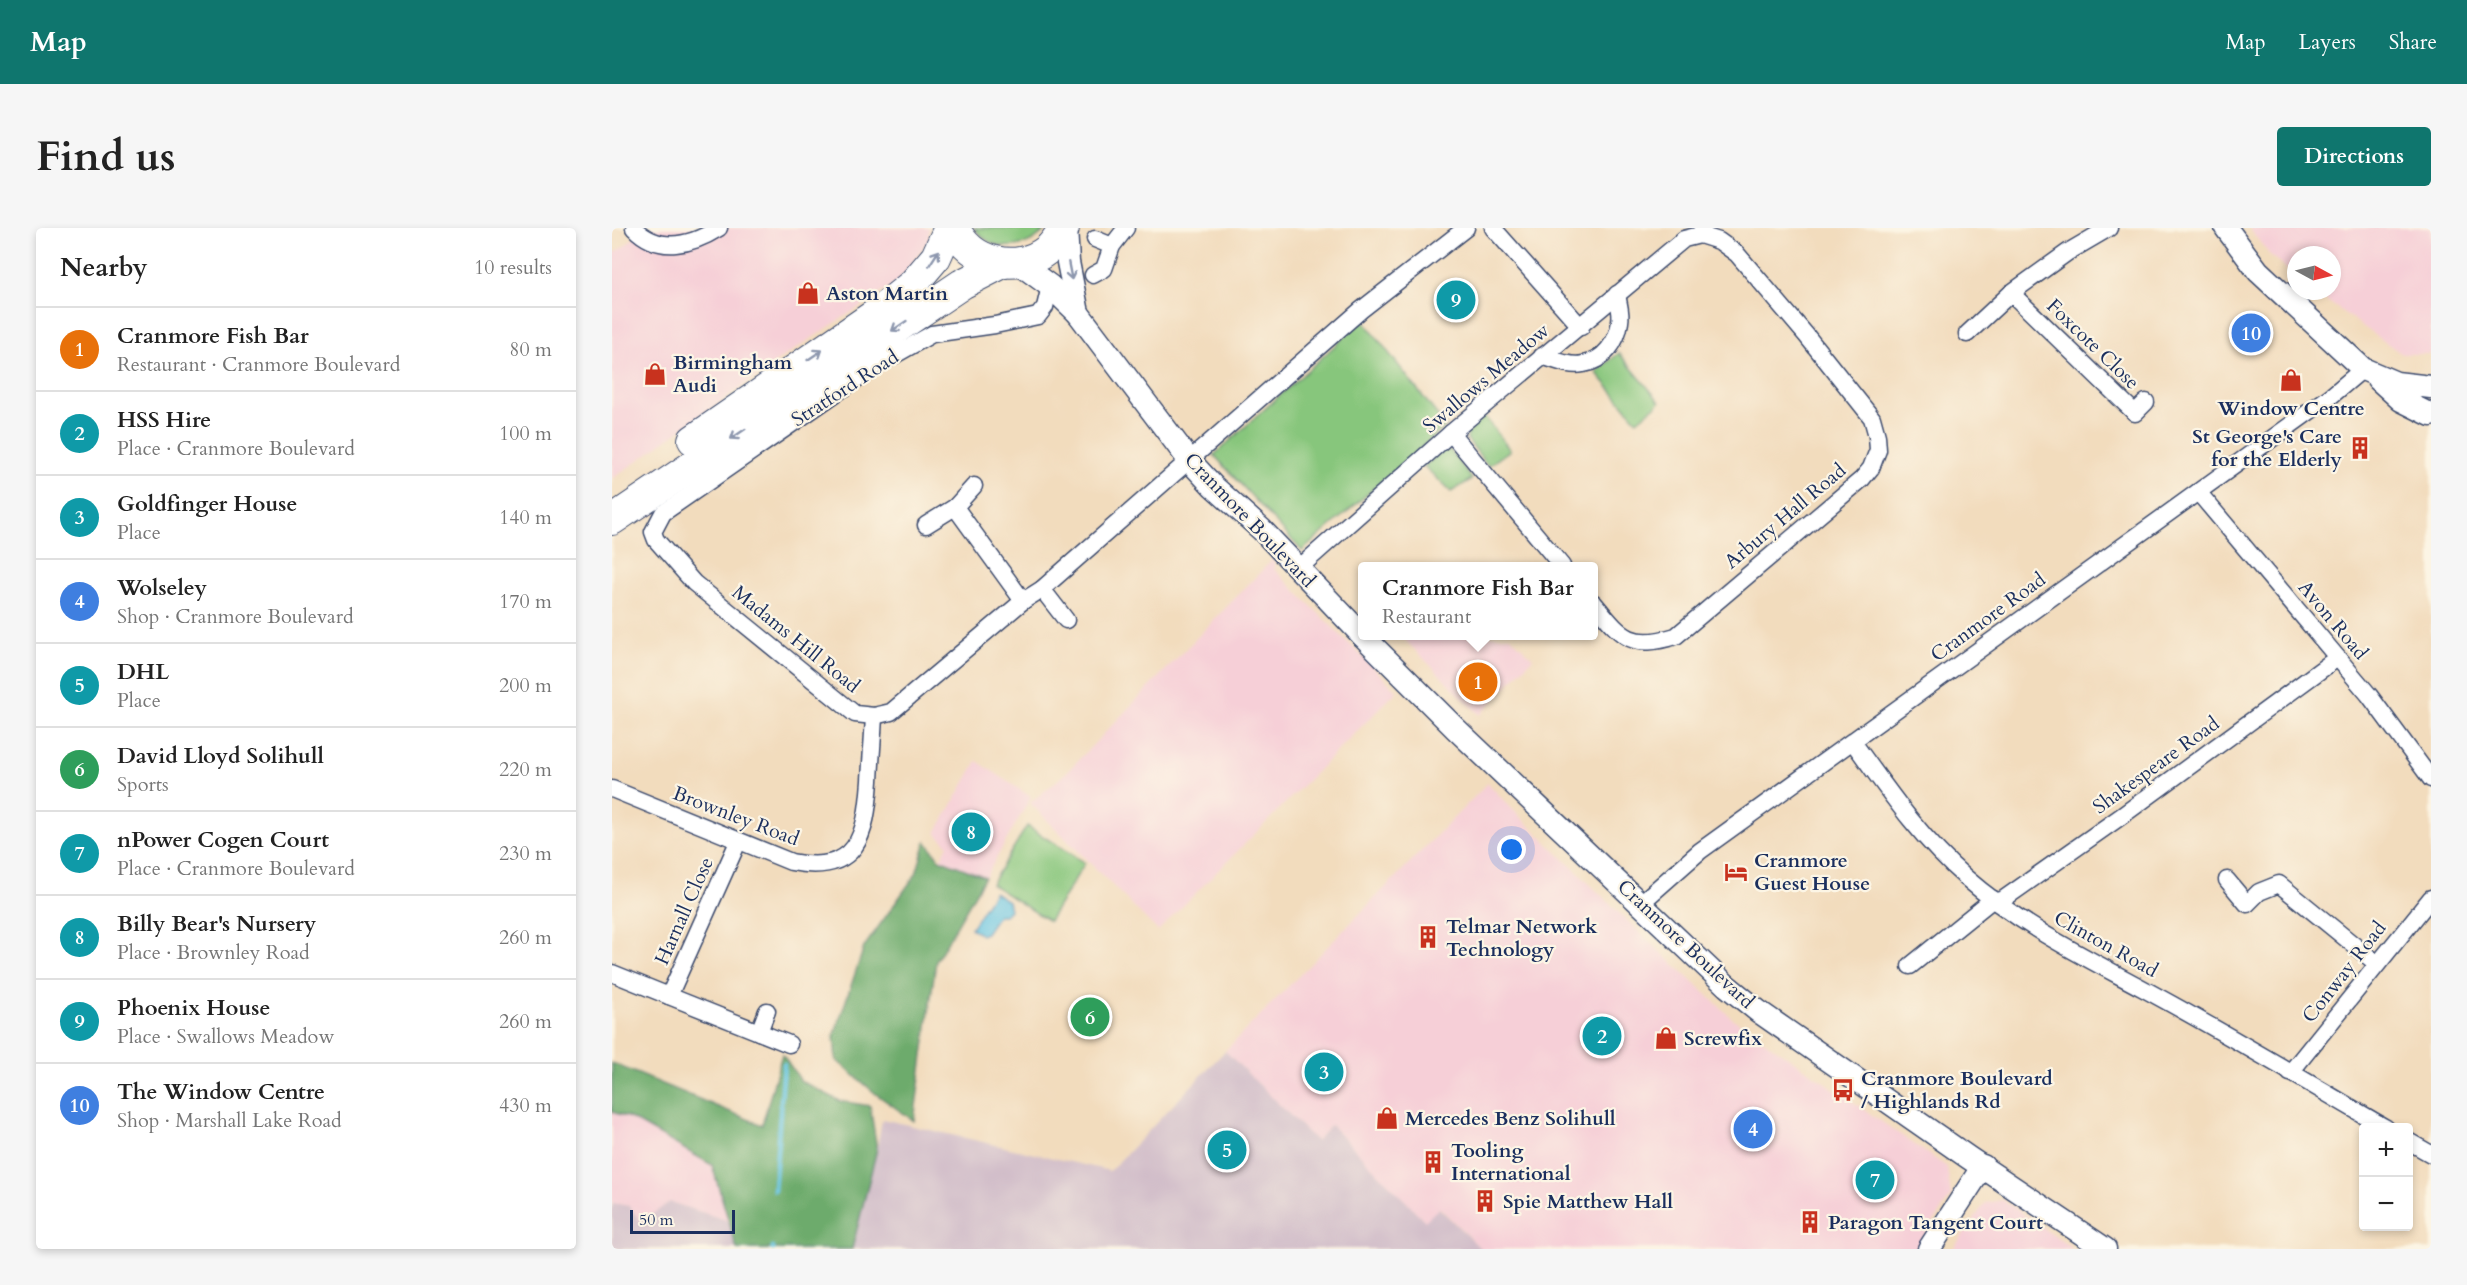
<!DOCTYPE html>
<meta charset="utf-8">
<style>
:root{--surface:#fff;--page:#f6f6f6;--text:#222;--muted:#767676;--line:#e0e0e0;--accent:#0f766e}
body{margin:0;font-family:Cardo,serif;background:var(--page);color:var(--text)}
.controls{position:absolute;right:18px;bottom:18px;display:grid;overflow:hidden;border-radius:6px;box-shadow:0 3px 9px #0003}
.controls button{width:54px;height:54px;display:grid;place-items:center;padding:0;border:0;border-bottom:2px solid var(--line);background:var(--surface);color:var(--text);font:30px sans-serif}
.compass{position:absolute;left:1675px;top:18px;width:54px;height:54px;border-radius:50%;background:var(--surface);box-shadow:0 3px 9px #0003;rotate:97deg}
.scale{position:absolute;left:18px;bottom:15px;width:105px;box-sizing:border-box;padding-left:6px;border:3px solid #1b2f5e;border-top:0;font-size:16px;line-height:21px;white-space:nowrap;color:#1b2f5e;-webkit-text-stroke:4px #fcf5e5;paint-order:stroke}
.you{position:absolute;left:900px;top:622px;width:21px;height:21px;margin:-15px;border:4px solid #fff;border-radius:50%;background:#1a73e8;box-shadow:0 0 0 9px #1a73e833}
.badge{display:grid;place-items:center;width:39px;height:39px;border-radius:50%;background:var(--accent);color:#fff;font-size:20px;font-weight:700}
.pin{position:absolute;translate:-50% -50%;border:3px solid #fff;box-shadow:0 2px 6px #0006}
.popup{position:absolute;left:746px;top:334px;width:240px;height:78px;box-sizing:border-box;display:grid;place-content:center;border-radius:6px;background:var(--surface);filter:drop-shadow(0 2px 4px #0005);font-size:20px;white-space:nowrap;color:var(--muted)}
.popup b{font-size:22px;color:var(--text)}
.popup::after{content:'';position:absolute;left:50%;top:100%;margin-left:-12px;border:12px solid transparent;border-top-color:var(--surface)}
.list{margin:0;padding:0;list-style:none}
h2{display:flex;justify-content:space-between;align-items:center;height:78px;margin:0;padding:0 24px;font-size:26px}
h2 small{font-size:20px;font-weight:400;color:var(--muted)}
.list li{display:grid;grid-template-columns:39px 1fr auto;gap:18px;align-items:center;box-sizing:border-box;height:84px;padding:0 24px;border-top:2px solid var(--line)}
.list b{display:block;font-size:22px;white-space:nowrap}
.list p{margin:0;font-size:20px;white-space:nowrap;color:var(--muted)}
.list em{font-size:20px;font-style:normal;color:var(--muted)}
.map{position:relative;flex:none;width:1819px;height:1021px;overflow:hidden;border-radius:6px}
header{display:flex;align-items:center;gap:36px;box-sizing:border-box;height:84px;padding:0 30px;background:var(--accent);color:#fff}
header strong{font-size:28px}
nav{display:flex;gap:33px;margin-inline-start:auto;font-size:21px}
.intro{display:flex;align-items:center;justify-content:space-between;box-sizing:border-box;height:144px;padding:0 36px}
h1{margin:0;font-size:42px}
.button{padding:15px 27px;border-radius:6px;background:var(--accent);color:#fff;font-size:21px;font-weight:700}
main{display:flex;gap:36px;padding:0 36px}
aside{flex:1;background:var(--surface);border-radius:6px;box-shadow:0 3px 9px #0003}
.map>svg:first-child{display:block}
</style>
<header>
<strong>Map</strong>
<nav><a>Map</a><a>Layers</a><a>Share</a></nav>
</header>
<div class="intro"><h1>Find us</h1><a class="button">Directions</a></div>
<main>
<aside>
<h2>Nearby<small>10 results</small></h2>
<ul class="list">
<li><span class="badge" style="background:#e8710a">1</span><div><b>Cranmore Fish Bar</b><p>Restaurant · Cranmore Boulevard</p></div><em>80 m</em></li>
<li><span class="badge" style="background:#0f9aa8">2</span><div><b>HSS Hire</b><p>Place · Cranmore Boulevard</p></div><em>100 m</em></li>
<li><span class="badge" style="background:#0f9aa8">3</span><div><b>Goldfinger House</b><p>Place</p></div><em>140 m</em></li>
<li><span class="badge" style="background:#3f7fe0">4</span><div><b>Wolseley</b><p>Shop · Cranmore Boulevard</p></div><em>170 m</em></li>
<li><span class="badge" style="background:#0f9aa8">5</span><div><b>DHL</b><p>Place</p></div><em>200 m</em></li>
<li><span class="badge" style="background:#2e9e5b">6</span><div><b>David Lloyd Solihull</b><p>Sports</p></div><em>220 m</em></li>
<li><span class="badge" style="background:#0f9aa8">7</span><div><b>nPower Cogen Court</b><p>Place · Cranmore Boulevard</p></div><em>230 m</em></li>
<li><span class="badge" style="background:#0f9aa8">8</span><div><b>Billy Bear's Nursery</b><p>Place · Brownley Road</p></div><em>260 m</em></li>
<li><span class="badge" style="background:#0f9aa8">9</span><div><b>Phoenix House</b><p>Place · Swallows Meadow</p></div><em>260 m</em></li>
<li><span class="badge" style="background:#3f7fe0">10</span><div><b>The Window Centre</b><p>Shop · Marshall Lake Road</p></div><em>430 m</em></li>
</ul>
</aside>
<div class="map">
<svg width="1819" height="1021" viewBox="0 0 1819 1021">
<rect width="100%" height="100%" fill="#fcf5e5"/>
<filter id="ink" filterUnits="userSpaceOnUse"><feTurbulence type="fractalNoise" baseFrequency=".0167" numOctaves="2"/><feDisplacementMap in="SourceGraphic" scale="12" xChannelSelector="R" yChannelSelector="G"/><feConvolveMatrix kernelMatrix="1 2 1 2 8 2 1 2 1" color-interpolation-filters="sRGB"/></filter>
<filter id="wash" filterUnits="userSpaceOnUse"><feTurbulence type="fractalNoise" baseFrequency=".008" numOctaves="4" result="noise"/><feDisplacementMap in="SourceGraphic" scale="24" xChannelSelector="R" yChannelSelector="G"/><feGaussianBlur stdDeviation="1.35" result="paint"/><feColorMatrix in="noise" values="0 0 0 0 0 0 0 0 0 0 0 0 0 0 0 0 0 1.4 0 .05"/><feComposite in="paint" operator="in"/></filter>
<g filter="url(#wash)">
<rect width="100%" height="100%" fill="#f2dcbd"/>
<g fill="#f6cfd7">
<path d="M 32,0 L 317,0 L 317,11 L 287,53 L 171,129 L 0,251 L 0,26 L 15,16 Z"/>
<path d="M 1637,0 L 1819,0 L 1819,126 L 1790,126 L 1701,63 L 1720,63 L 1720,27 L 1684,27 L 1684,49 L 1657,26 Z"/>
<path d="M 661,331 L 663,342 L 672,351 L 785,463 L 546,703 L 418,575 L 452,547 Z"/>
<path d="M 789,408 L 898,408 L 921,430 L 868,487 Z"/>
<path d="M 365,533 L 419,569 L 363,668 L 326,636 L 336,617 L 324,605 Z"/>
<path d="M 876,555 L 895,576 L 1024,701 L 1121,791 L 1335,939 L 1339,968 L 1303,1021 L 869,1021 L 828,980 L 814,994 L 719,897 L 704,913 L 613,823 Z"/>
<path d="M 0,884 L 18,890 L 100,937 L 117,993 L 58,974 L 29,995 L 17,978 L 0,975 Z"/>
<path d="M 1391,972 L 1461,1021 L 1341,1021 L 1373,975 Z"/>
</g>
<g fill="#d1bdc9">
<path d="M 613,823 L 704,913 L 719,897 L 813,993 L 827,980 L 869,1021 L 240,1021 L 265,921 L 270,891 L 498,943 Z"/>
<path d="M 58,974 L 117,993 L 125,1021 L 0,1021 L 0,975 L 17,978 L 29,994 Z"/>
</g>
<g fill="#87c67c" stroke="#517a6d" stroke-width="1.5">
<path d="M 362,0 L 435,0 C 414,23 382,26 362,0 Z"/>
<path d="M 751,92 L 834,198 L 690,323 L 602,227 Z"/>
<path d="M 1007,125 L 1048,174 L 1025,193 L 984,144 Z"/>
<path d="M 872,188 L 898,222 L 876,238 L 855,211 L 856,205 Z"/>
<path d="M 832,222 L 839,223 L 860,251 L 839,264 L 812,238 Z"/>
<path d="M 415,598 L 473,635 L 437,693 L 379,656 Z"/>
</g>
<g fill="#6dab6c" stroke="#446d65" stroke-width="1.5">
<path d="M 314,613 L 327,631 L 373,649 L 324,733 L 302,893 L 264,866 L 224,832 L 222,808 L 252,719 L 304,646 Z"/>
<path d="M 170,826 L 189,853 L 228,873 L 258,878 L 265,921 L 240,1021 L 125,1021 L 100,937 L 18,890 L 0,884 L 0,835 L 150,897 Z"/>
</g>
<path fill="#65c5e3" stroke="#407aa0" stroke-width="1.5" d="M 382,664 L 396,673 L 398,682 L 393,687 L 386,687 L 374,705 L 369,707 L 359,700 Z"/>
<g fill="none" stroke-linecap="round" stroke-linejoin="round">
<g stroke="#65c5e3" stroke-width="4.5">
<path d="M 162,962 L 172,836"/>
<path d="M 161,1020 L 161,1021"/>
</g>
</g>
</g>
<g filter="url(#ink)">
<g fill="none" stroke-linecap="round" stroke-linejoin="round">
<g stroke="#3b496c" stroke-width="19">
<g id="street">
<path d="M 22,0 C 47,26 80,17 107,0"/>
<path d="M 881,0 L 969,99"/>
<path d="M 483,11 L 500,18"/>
<path d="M 481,47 L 492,41 L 500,18 L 514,0"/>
<path d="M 438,58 L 433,79 L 426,88 L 383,97 L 320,106 L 265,137 L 51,285 L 41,304 L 44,312 L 82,355 L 243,486 L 262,488 L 279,484 L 411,373 L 430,361 L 749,82 L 854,0"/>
<path d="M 1399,65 L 1523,185 L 1534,174"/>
<path d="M 1355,106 L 1399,65 L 1456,24 L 1497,0"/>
<path d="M 930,128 C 943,132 958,139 971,136 C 992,133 1005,114 1008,94 C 1010,85 1006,74 1005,66"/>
<path d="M 839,205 L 950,338"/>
<path d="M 362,258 L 343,279 L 411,373"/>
<path d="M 1586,264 L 1757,467 L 1819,551"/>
<path d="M 314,297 L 343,279"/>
<path d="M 687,340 L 839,205 L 1072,11 L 1088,7 L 1091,0"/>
<path d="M 430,361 L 454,392"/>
<path d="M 982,375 C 1010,409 1018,422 1064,408 L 1250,251 L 1259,240 L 1266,222 L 1265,208 L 1260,190 L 1194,107 L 1125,26 L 1107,13 L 1088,7"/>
<path d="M 1241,514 C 1275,561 1309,611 1353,649 C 1408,697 1467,726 1530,760 C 1612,804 1693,853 1774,900"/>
<path d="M 0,561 L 179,634 C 246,647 254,608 258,553 C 259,531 261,510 262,488"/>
<path d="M 126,614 L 57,768 L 177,816"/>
<path d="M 1615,652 L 1635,676 L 1647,664 L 1667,656 L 1764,735"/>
<path d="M 1029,675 L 1088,623 L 1719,168 L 1751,141"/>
<path d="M 1386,675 L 1511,587 L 1725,430"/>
<path d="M 1298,738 L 1381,671"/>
<path d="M 0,745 L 57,768"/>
<path d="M 147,804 L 155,783"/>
<path d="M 1678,845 L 1819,670"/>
<path d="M 1796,913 L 1819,926"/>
</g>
</g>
<g stroke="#3b496c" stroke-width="25">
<g id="secondary">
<path d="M 454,0 L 456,34 L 466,85"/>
<path d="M 1614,0 L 1646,43 L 1751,141 L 1784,155 L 1819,159"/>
<path d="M 405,34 L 438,58 L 466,85 L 577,232 L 601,258 L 650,302 L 750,407"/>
<path d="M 1766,151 L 1789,172 L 1819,187"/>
<path d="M 751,408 L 843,500 L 1115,758 L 1146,783 L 1357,930 L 1493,1021"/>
<path d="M 1317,1021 L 1371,938"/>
</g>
</g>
<g stroke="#3b496c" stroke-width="32">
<g id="highway">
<path d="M 343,0 C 358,35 405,46 435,22 C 442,16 447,8 452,0"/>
<path d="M 81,212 L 265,85 L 301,56 L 324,29 L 337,0"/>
<path d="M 0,292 L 350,56 L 391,35"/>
</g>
</g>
<use href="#street" stroke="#fff" stroke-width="16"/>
<use href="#secondary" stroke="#fff" stroke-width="22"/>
<use href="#highway" stroke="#fff" stroke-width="30"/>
</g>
<defs><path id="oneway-shaft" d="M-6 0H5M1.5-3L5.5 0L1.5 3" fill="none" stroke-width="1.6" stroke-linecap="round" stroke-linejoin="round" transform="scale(1.5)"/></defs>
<g stroke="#8d97ae">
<use href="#oneway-shaft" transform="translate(322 30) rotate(-57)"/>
<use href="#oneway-shaft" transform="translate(458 43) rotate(79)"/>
<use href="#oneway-shaft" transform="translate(287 98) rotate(146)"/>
<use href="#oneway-shaft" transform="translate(203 127) rotate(-34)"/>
<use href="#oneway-shaft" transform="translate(126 206) rotate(146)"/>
</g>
</g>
<defs>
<g id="shop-bare" transform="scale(1.8)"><path d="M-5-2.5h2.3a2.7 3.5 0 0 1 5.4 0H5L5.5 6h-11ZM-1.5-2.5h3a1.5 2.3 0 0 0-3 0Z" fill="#c8321e" stroke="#fcf5e5" stroke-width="2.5" paint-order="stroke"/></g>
<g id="building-bare" transform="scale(1.8)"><path d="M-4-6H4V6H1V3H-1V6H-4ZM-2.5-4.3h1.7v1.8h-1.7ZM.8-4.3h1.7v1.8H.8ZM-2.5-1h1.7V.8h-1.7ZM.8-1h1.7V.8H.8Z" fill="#c8321e" stroke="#fcf5e5" stroke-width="2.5" paint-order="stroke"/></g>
<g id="hotel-bare" transform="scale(1.8)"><path d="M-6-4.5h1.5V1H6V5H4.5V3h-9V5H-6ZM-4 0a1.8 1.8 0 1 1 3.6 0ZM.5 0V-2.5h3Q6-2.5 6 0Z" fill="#c8321e" stroke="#fcf5e5" stroke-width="2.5" paint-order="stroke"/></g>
<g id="bus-bare" transform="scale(1.8)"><path d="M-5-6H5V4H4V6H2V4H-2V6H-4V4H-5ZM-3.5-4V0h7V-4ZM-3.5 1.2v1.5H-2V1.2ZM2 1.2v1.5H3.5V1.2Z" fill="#c8321e" stroke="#fcf5e5" stroke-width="2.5" paint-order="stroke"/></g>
</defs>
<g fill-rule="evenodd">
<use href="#shop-bare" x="196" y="65"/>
<use href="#shop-bare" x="43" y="146"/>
<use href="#shop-bare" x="1679" y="152"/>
<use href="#building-bare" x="1748" y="220"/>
<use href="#hotel-bare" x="1124" y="644"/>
<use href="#building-bare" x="816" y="709"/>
<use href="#shop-bare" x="1054" y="810"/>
<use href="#bus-bare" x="1231" y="862"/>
<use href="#shop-bare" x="775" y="890"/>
<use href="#building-bare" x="821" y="934"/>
<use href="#building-bare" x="873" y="973"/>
<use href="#building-bare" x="1198" y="994"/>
</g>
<g text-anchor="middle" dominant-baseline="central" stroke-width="4.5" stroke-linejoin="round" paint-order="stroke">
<g font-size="20" font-weight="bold" fill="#1b2f5e" stroke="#fcf5e5" text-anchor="start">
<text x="214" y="65">Aston Martin</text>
<text x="61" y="134">Birmingham<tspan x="61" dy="23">Audi</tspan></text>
<text x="1679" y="180" text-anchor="middle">Window Centre</text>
<text x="1730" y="208" text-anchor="end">St George's Care<tspan x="1730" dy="23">for the Elderly</tspan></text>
<text x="1142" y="632">Cranmore<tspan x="1142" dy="23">Guest House</tspan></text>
<text x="834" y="698">Telmar Network<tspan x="834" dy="23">Technology</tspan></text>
<text x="1072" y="810">Screwfix</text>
<text x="1249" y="850">Cranmore Boulevard<tspan x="1249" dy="23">/ Highlands Rd</tspan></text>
<text x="793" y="890">Mercedes Benz Solihull</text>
<text x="839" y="922">Tooling<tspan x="839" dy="23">International</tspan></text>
<text x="891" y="973">Spie Matthew Hall</text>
<text x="1216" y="994">Paragon Tangent Court</text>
</g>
<g font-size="20" fill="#1b2f5e" stroke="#fcf5e5">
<text transform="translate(1481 116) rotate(44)">Foxcote Close</text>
<text transform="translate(874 150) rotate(-40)">Swallows Meadow</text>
<text transform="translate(233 160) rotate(-33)">Stratford Road</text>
<text transform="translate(1173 288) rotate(-40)">Arbury Hall Road</text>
<text transform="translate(638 292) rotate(46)">Cranmore Boulevard</text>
<text transform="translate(1376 389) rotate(-36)">Cranmore Road</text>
<text transform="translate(1721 392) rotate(50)">Avon Road</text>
<text transform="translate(184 411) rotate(39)">Madams Hill Road</text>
<text transform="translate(1544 537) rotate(-36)">Shakespeare Road</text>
<text transform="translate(124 588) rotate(21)">Brownley Road</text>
<text transform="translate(72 683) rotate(-66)">Harnall Close</text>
<text transform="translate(1074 716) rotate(43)">Cranmore Boulevard</text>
<text transform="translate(1494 716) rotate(29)">Clinton Road</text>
<text transform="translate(1732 744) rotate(-52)">Conway Road</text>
</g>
</g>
</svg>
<div class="controls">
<button>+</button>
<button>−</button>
</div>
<svg class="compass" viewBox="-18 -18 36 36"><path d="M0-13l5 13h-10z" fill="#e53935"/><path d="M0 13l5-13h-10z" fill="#767676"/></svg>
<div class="scale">50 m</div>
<div class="you"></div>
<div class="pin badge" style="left:866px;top:454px;background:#e8710a">1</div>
<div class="popup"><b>Cranmore Fish Bar</b>Restaurant</div>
<div class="pin badge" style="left:990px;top:808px;background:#0f9aa8">2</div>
<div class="pin badge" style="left:712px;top:844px;background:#0f9aa8">3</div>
<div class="pin badge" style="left:1141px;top:901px;background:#3f7fe0">4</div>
<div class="pin badge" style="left:615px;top:922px;background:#0f9aa8">5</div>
<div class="pin badge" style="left:478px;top:789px;background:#2e9e5b">6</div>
<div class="pin badge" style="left:1263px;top:952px;background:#0f9aa8">7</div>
<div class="pin badge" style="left:359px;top:604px;background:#0f9aa8">8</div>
<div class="pin badge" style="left:844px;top:72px;background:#0f9aa8">9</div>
<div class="pin badge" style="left:1639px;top:105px;background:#3f7fe0">10</div>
</div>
</main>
